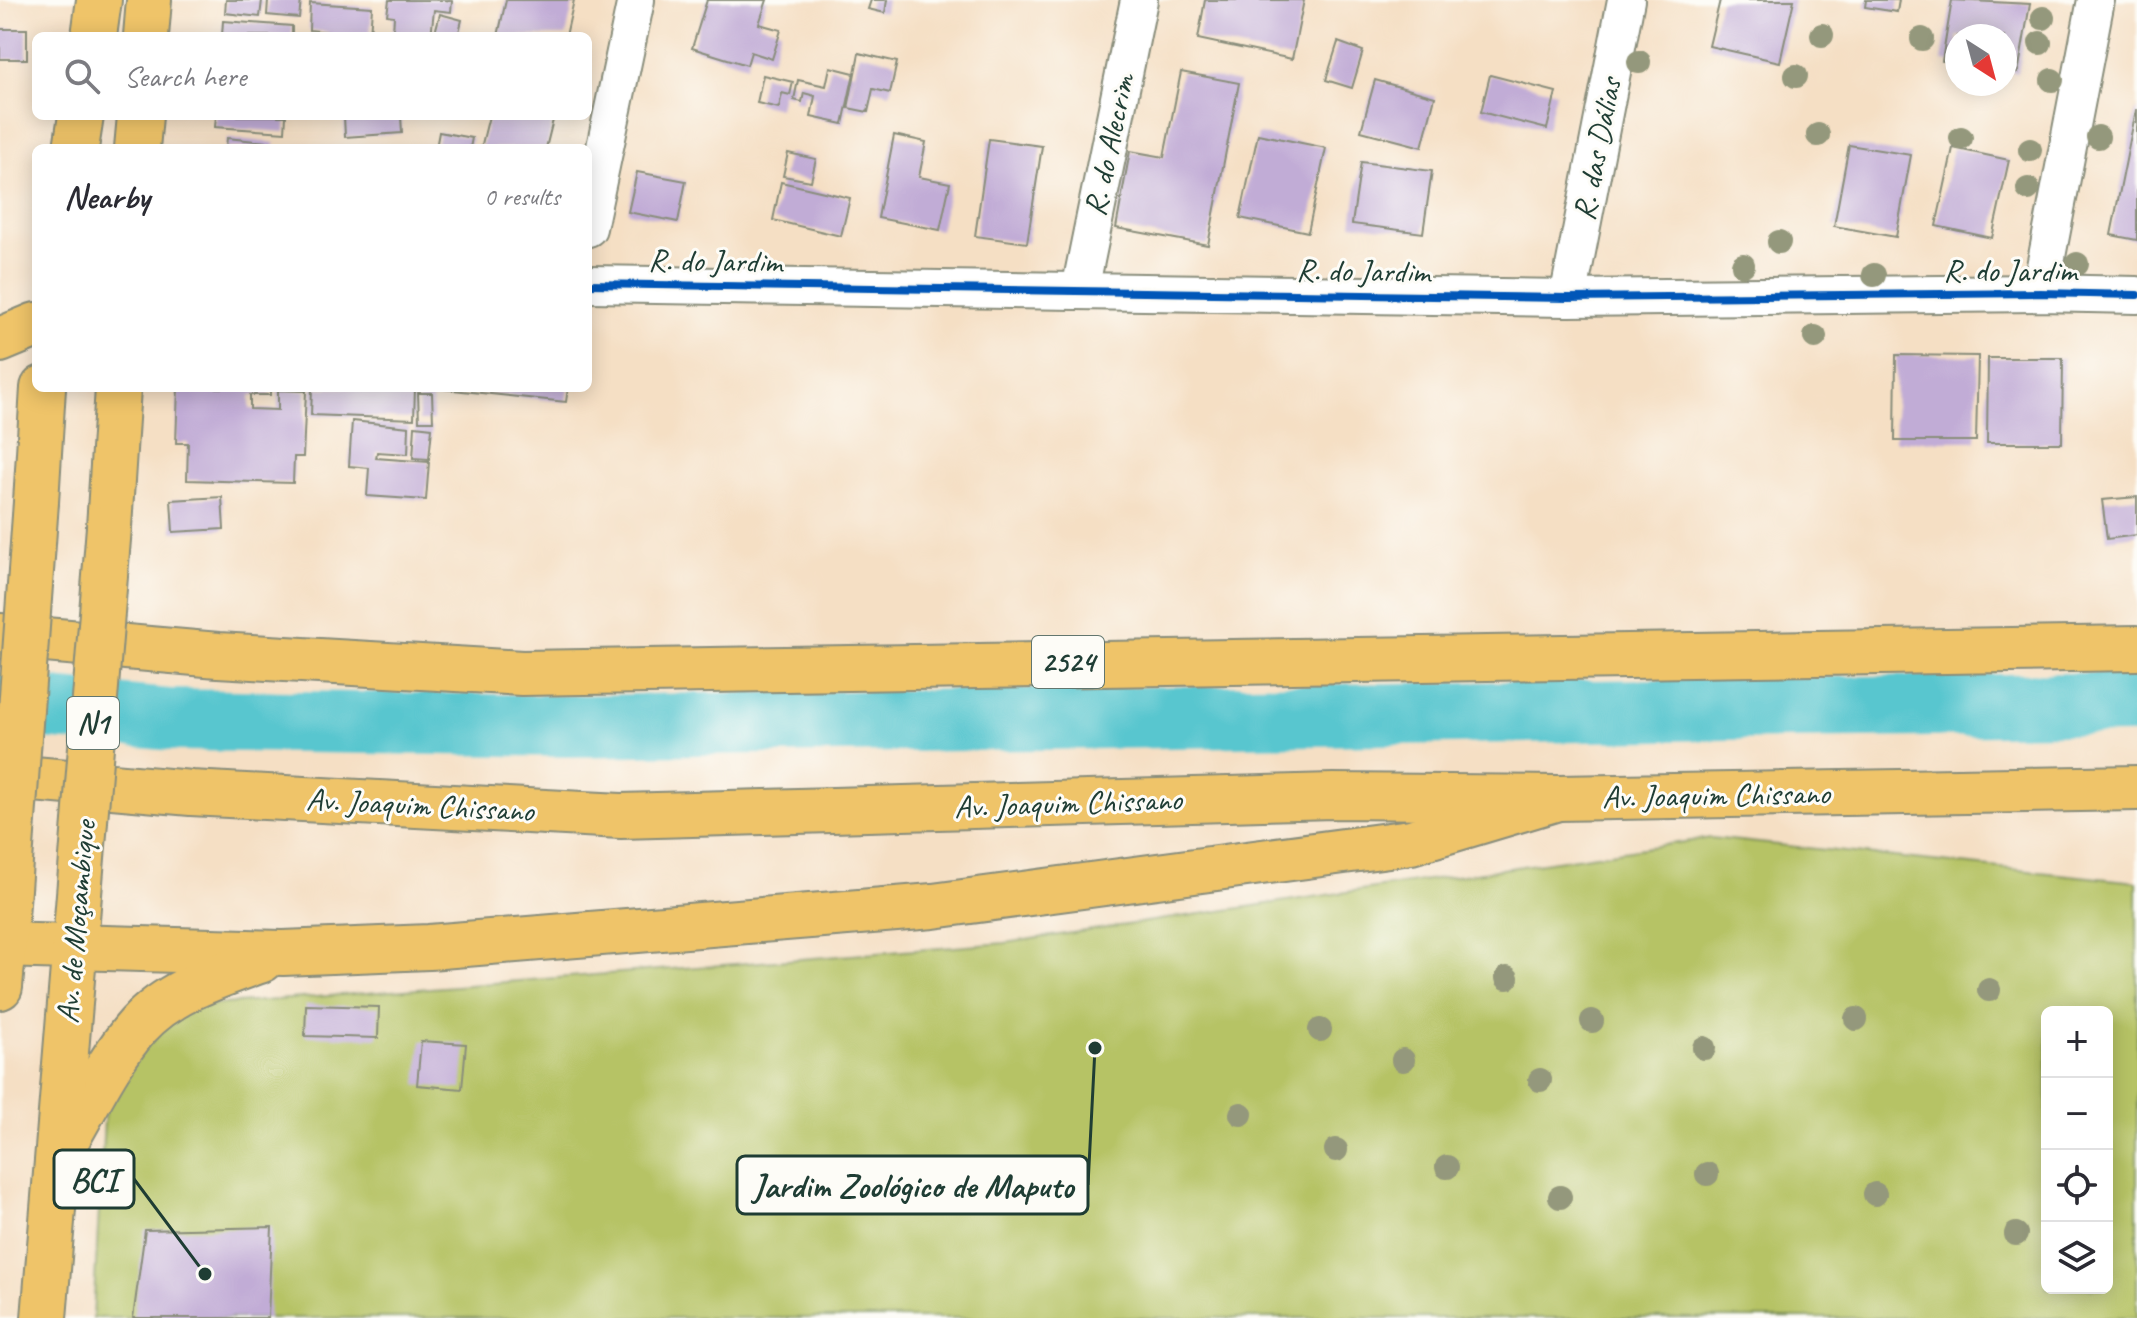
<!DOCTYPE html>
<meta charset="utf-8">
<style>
:root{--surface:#fff;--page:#f2f2f3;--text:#2b2b33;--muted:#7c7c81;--line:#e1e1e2}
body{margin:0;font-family:Caveat,sans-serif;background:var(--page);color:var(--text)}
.controls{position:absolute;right:24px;bottom:24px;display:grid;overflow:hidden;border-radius:12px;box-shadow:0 4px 20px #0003}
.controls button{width:72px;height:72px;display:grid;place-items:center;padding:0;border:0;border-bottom:2px solid var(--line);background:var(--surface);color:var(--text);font:40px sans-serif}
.compass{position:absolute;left:1945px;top:24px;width:72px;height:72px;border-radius:50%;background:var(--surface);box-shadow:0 4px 20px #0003;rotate:144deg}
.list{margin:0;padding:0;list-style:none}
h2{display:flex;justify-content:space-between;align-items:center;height:104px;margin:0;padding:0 32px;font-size:34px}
h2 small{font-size:26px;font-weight:400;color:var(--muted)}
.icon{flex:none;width:44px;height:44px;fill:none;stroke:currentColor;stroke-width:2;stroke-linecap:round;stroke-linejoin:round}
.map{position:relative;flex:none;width:2137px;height:1318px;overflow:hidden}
.search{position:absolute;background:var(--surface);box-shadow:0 4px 20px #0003;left:32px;top:32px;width:560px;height:88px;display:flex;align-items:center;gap:20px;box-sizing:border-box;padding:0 28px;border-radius:12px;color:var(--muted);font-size:30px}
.panel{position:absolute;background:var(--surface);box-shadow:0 4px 20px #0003;left:32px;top:144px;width:560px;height:248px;border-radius:12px}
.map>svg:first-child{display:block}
</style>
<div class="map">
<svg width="2137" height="1318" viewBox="0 0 2137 1318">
<rect width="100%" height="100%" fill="#fdfcf7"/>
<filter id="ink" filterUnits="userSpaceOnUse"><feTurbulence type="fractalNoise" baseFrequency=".0125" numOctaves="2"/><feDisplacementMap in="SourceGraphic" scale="16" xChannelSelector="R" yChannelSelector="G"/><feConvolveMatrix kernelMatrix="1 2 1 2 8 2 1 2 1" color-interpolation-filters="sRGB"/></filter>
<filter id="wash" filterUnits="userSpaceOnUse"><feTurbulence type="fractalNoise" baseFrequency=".006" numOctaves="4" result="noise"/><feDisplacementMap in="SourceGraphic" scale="32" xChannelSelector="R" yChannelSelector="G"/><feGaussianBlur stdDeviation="1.8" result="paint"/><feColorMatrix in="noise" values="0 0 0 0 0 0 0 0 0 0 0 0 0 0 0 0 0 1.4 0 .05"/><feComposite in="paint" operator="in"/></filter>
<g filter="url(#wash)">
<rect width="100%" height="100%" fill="#f5dfc4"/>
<path fill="#b6c365" stroke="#6a804c" stroke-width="2" fill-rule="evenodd" d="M 1711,838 L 2137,882 L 2137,1318 L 93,1318 L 106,1084 L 186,1007 L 1005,943 ZM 2047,1012 L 2107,1012 L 2107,1288 L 2047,1288 Z"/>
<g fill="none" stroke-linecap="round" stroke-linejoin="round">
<path stroke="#59c6cf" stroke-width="62" d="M 0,704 L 171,720 L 568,726 L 2137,703"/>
</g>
<g id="blocks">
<g fill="#c1acd6">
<path d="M 226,0 L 262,0 L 260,17 L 225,13 Z"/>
<path d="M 268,0 L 301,0 L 299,18 L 267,15 Z"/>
<path d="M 389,0 L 445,0 L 452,1 L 451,12 L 434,10 L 431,36 L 423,36 L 393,33 L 394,16 L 387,15 Z"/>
<path d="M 506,0 L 574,0 L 566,36 L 498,36 Z"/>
<path d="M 707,0 L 767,0 L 759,24 L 781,30 L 772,59 L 751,52 L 747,65 L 692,48 Z"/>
<path d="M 871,0 L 887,0 L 885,13 L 868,9 Z"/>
<path d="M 1205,0 L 1304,0 L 1292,59 L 1198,39 Z"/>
<path d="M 1720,0 L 1794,0 L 1780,62 L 1709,46 Z"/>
<path d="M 1866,0 L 1899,0 L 1897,12 L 1865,7 Z"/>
<path d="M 1952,0 L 2030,4 L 2018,73 L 2005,71 L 2005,36 L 1957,36 L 1957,63 L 1942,61 Z"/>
<path d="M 310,3 L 372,7 L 370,36 L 328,36 L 328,32 L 309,30 Z"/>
<path d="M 440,14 L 462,20 L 458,36 L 434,36 Z"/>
<path d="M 223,21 L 292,26 L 292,36 L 222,36 Z"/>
<rect x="0" y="29" width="27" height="30"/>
<path d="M 1338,42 L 1363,51 L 1352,88 L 1326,80 Z"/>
<path d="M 859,53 L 897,62 L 890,93 L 873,89 L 868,112 L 848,108 Z"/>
<path d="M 830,67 L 854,73 L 843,124 L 811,117 L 815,96 L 804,93 L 802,102 L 794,100 L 798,80 L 826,86 Z"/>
<path d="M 1181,72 L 1239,83 L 1208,245 L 1116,228 L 1130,151 L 1164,157 Z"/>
<path d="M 763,75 L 793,82 L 790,95 L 782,93 L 779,108 L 757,103 Z"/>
<path d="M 1490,75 L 1556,92 L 1547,129 L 1481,112 Z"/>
<path d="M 1375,80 L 1435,97 L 1422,147 L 1361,131 Z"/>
<path d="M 2136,110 L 2137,110 L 2137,240 L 2111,235 Z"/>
<path d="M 216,116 L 286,116 L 285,132 L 215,127 Z"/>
<path d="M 344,116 L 401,116 L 402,133 L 345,137 Z"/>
<path d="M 489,116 L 554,116 L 546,148 L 481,148 Z"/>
<path d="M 439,132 L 472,138 L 470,148 L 436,148 Z"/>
<path d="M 1258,134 L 1326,148 L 1308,232 L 1240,218 Z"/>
<path d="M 894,135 L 926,142 L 919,177 L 950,183 L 940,230 L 878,218 Z"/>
<path d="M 227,138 L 275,143 L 274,148 L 226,148 Z"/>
<path d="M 989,139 L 1042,146 L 1027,243 L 975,236 Z"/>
<path d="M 1849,145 L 1911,155 L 1896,237 L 1834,226 Z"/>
<path d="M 1953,148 L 2009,160 L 1992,238 L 1936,226 Z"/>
<path d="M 788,153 L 816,159 L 811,181 L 783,176 Z"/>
<path d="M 1361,162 L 1432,171 L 1423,233 L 1352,224 Z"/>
<path d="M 637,172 L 686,181 L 678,222 L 628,212 Z"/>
<path d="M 781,182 L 850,198 L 841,236 L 773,220 Z"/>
<path d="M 1896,355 L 1978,356 L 1976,441 L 1895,441 Z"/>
<path d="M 1988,358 L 2063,358 L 2062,443 L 1987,443 Z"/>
<path d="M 178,388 L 270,388 L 270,395 L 250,395 L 250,409 L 278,410 L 278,390 L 306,391 L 303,457 L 294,457 L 293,483 L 187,480 L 188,443 L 176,443 Z"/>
<path d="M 312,388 L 415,388 L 414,419 L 311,415 Z"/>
<path d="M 434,388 L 568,388 L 566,402 Z"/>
<path d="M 418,393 L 432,393 L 433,421 L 419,421 Z"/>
<path d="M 352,421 L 409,427 L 408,454 L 377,452 L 376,458 L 429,462 L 426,500 L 367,496 L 369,468 L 349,466 Z"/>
<path d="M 415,426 L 432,428 L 429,459 L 413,458 Z"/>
<path d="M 222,497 L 224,529 L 173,532 L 171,500 Z"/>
<path d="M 2137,497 L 2137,535 L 2107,539 L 2102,500 Z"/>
<path d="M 306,1005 L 379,1007 L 378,1038 L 305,1036 Z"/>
<path d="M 421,1041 L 466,1044 L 462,1089 L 417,1085 Z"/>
<path d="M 272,1227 L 268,1318 L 133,1318 L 145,1230 Z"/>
</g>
</g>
</g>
<g filter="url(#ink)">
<use href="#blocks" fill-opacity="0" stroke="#8a8e7c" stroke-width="2"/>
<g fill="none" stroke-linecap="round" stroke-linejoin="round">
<g stroke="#8a8e7c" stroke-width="40">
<g id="street">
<path d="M 588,228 L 636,0"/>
<path d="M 588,284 L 1568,298 L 2040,293 L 2137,295"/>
<path d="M 1080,290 L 1139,0"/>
<path d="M 2040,293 L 2096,0"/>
<path d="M 1568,298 L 1626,0"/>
</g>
</g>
<g stroke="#8a8e7c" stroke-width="48">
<g id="primary">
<path d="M 0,636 L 218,655 L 522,673 L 2137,648"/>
<path d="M 0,776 L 191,793 L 621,816 L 1333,796 L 1558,798 L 2137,788"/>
</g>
</g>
<g stroke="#8a8e7c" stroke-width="48">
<g id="highway">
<path d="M 94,36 L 99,0"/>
<path d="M 146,36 L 149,0"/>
<path d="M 76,148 L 81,116"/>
<path d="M 137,148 L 140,116"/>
<path d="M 0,340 L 36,325"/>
<path d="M 36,502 L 43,388"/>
<path d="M 109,527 L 118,388"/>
<path d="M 0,945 L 283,953 L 429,947 L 933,906 L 1411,842 L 1558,798"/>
<path d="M 0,987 L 6,918"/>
<path d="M 63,1146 C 87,1106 108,1060 138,1026 C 170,990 219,976 262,960"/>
<path d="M 44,1318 L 77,919"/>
</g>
</g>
<use href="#street" stroke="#fff" stroke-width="36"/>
<use href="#primary" stroke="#efc469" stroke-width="44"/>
<use href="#highway" stroke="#efc469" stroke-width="44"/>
<g stroke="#8a8e7c" stroke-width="48" stroke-linecap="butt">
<g id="highway-bridge">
<path d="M 6,917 L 36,502"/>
<path d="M 77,919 L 109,527"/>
</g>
</g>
<use href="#highway-bridge" stroke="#efc469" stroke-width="44"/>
<g stroke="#fdfcf7" stroke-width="13">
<path id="cycleway" d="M 588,284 L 1568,298 L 2040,293 L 2137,295"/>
</g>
<use href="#cycleway" stroke="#0057b8" stroke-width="8"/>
</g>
<g fill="#94987b">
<circle cx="2043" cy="18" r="12"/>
<circle cx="1822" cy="35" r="12"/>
<circle cx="1922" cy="39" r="12"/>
<circle cx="2040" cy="43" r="12"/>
<circle cx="1639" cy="62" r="12"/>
<circle cx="1796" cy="76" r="12"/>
<circle cx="2052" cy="80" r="12"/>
<circle cx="1818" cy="135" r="12"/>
<circle cx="2098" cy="137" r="12"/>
<circle cx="1961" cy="138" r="12"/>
<circle cx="2030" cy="150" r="12"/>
<circle cx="2028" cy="189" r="12"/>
<circle cx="1779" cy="242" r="12"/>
<circle cx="2077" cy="264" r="12"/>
<circle cx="1743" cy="265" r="12"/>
<circle cx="1874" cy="275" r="12"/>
<circle cx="1815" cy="337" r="12"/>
<circle cx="1507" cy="978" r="12"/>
<circle cx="1989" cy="990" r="12"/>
<circle cx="1856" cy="1019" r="12"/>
<circle cx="1592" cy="1021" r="12"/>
<circle cx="1320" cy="1030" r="12"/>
<circle cx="1704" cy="1048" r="12"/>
<circle cx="1403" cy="1060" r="12"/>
<circle cx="1540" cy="1080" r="12"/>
<circle cx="1241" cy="1114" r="12"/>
<circle cx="1336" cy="1150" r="12"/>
<circle cx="1447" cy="1167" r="12"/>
<circle cx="1707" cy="1174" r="12"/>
<circle cx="1875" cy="1194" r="12"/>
<circle cx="1560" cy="1197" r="12"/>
<circle cx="2016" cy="1234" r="12"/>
</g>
</g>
<g text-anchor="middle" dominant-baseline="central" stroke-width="6" stroke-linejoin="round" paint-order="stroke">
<g fill="#fdfcf7" stroke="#62766e" stroke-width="2">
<rect x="1032" y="636" width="72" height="52" rx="6"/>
<rect x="67" y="697" width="52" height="52" rx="6"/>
</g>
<g font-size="30" font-weight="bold" fill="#1f3d34">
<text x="1068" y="662">2524</text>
<text x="93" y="723">N1</text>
</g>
<g font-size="32" fill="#1f3d34" stroke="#fdfcf7">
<text transform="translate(1109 145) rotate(-78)">R. do Alecrim</text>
<text transform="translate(1597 149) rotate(-79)">R. das Dálias</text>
<text transform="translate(715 261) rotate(1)">R. do Jardim</text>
<text x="2010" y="270">R. do Jardim</text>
<text transform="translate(1363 271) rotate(1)">R. do Jardim</text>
<text transform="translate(1716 795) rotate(-1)">Av. Joaquim Chissano</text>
<text transform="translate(1068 803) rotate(-2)">Av. Joaquim Chissano</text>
<text transform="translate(420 805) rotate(3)">Av. Joaquim Chissano</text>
<text transform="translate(76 922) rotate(-85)">Av. de Moçambique</text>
</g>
</g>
<path fill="none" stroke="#1f3d34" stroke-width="3" d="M205 1274L134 1179M1095 1048L1088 1185"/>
<g fill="#1f3d34" stroke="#fdfcf7" stroke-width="3">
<circle cx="205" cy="1274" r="8"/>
<circle cx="1095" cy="1048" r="8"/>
</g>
<g fill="#fdfcf7" stroke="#1f3d34" stroke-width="3">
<rect x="54" y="1150" width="80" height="58" rx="8"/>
<rect x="737" y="1156" width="351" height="58" rx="8"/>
</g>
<g font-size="34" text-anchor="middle" font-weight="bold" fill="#1f3d34">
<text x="94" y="1191">BCI</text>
<text x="913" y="1197">Jardim Zoológico de Maputo</text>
</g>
</svg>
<div class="controls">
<button>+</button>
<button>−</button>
<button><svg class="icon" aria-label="locate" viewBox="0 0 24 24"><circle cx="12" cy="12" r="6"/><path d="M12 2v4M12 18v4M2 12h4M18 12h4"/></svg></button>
<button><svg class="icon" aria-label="layers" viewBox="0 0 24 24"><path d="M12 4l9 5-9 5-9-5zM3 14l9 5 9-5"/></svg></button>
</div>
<svg class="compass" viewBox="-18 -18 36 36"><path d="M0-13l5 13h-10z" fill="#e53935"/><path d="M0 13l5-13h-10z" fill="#7c7c81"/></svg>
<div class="search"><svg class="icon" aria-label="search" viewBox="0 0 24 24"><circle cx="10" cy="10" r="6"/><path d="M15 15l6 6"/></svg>Search here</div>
<section class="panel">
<h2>Nearby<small>0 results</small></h2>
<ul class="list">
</ul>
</section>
</div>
